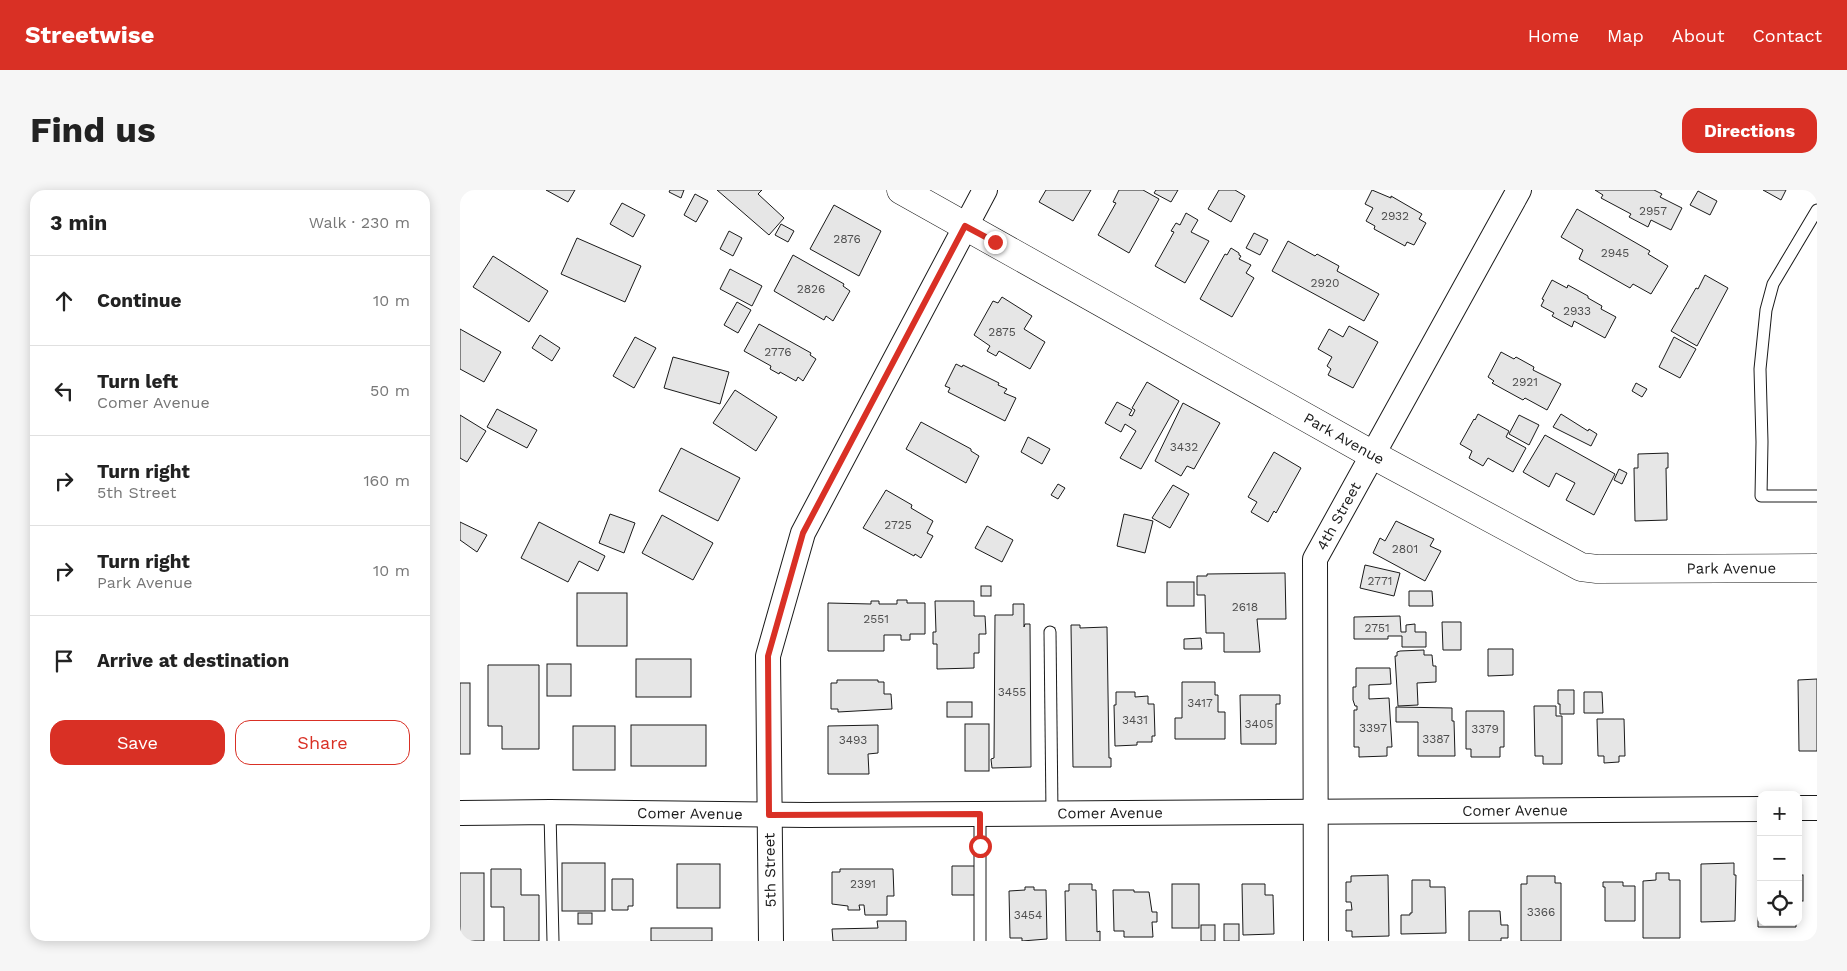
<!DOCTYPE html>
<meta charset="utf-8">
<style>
:root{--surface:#fff;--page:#f6f6f6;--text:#222;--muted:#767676;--line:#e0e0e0;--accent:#d93025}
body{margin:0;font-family:"Work Sans",sans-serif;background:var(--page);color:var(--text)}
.controls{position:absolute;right:15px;bottom:15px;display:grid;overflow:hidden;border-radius:10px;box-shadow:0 2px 12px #0003}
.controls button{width:45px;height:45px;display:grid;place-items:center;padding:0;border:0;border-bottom:1px solid var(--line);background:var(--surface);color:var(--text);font:25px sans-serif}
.stop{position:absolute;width:15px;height:15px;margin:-11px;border:4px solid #d93025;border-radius:50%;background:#fff}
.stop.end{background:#d93025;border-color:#fff;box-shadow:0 1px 5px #0008}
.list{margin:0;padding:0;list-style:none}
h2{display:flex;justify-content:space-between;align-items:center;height:65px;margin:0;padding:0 20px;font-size:21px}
h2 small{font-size:16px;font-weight:400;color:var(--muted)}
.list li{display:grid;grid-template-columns:32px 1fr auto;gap:15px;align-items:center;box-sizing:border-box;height:90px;padding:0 20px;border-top:1px solid var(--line)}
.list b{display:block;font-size:19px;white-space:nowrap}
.list p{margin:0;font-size:16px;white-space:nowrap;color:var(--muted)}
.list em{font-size:16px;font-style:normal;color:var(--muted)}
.actions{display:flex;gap:10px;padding:15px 20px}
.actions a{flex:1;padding:11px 0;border:1px solid var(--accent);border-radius:15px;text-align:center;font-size:18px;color:var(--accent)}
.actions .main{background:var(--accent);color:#fff}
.icon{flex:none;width:28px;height:28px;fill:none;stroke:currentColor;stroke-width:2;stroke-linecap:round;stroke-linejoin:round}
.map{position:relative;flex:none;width:1357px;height:751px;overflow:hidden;border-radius:15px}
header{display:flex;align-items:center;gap:30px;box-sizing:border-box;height:70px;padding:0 25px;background:var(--accent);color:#fff}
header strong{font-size:24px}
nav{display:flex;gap:28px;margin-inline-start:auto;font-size:18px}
.intro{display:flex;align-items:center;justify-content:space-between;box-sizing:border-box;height:120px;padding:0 30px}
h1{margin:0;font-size:35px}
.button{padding:12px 22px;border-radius:15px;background:var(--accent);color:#fff;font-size:18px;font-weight:700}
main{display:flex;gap:30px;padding:0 30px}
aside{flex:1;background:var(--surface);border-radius:15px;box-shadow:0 2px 12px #0003}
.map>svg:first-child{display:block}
</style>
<header>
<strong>Streetwise</strong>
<nav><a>Home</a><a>Map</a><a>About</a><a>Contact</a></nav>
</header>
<div class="intro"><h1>Find us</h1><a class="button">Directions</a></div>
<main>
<aside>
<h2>3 min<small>Walk · 230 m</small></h2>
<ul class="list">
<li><svg class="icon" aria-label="ahead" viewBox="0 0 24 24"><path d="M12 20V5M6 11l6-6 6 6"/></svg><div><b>Continue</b></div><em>10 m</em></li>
<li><svg class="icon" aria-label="left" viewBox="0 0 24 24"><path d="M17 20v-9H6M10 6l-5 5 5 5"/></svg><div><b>Turn left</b><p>Comer Avenue</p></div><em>50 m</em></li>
<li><svg class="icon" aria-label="right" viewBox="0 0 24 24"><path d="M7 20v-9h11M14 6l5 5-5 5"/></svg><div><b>Turn right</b><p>5th Street</p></div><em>160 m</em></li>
<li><svg class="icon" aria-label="right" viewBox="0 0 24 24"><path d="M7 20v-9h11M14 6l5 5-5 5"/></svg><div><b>Turn right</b><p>Park Avenue</p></div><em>10 m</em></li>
<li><svg class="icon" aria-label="arrive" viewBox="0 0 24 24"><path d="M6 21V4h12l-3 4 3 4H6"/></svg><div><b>Arrive at destination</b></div></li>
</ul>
<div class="actions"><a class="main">Save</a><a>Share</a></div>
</aside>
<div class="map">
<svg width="1357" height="751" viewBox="0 0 1357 751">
<rect width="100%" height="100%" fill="#fff"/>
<g fill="#e6e6e6" stroke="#1a1a1a">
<path d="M 86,0 L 115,0 L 108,12 Z"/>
<path d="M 210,0 L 224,0 L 221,8 L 209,2 Z"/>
<path d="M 257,0 L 302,0 L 298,4 L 324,28 L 309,45 Z"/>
<path d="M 586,0 L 631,0 L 613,31 L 579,12 Z"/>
<path d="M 659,0 L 683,0 L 699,9 L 669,63 L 638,45 L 656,13 L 653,12 Z"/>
<path d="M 696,0 L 718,0 L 711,12 L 694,3 Z"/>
<path d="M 759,0 L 775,0 L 785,6 L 771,32 L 748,19 Z"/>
<path d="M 912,0 L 931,8 L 931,6 L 962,24 L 959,29 L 966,33 L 954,55 L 947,52 L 945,56 L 914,39 L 915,36 L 906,31 L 913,18 L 905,14 Z"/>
<path d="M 1135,0 L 1194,0 L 1202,4 L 1200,7 L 1222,18 L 1211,40 L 1191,30 L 1188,37 L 1169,27 L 1171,24 L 1141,8 L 1143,5 Z"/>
<path d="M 1303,0 L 1326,0 L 1321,10 Z"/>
<path d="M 1238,1 L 1257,11 L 1250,25 L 1230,15 Z"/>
<path d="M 235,4 L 248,11 L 236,32 L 224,25 Z"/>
<path d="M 162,13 L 185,25 L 173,47 L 150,34 Z"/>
<path d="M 374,15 L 421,41 L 399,86 L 350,59 Z"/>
<path d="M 1117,19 L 1190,61 L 1188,64 L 1208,76 L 1191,104 L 1173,94 L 1170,98 L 1119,69 L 1123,60 L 1101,47 Z"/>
<path d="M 726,23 L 738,30 L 731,42 L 749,51 L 725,93 L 695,76 L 714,42 L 711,41 L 716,33 L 720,35 Z"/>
<path d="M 321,34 L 334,41 L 328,52 L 315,45 Z"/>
<path d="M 269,41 L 282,48 L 273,66 L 260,59 Z"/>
<path d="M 794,43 L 808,50 L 800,65 L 786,58 Z"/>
<path d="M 117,48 L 181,76 L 165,112 L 101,84 Z"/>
<path d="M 828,51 L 855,66 L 857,64 L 879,76 L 877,81 L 919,104 L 904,131 L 812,81 Z"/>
<path d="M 771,58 L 779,63 L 779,65 L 781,66 L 779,69 L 791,75 L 786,83 L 794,88 L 772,127 L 740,109 L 765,64 L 767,65 Z"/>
<path d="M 333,65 L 384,94 L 383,96 L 390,101 L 373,131 L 366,126 L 364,130 L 314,101 Z"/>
<path d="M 33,66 L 88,101 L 69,132 L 13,97 Z"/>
<path d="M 270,79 L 302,96 L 292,116 L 260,99 Z"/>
<path d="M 1245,85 L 1268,98 L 1237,156 L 1211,141 L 1236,98 L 1238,99 Z"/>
<path d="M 1092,90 L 1107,98 L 1108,95 L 1128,106 L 1128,108 L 1142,116 L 1141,119 L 1156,127 L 1145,148 L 1114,131 L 1112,137 L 1092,126 L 1094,123 L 1081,116 L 1084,110 L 1082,109 Z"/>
<path d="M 542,107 L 572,126 L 564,139 L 585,152 L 570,179 L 539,161 L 536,166 L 527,161 L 530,156 L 514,145 L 533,111 L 538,113 Z"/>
<path d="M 277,112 L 291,120 L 278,143 L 264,135 Z"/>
<path d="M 299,134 L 351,163 L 350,165 L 356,169 L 343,191 L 338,187 L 336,191 L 320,182 L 319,184 L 310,179 L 311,176 L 284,161 Z"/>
<path d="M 889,136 L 918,152 L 893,198 L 868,185 L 871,179 L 867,176 L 872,167 L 858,159 L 869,139 L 883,147 Z"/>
<path d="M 0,139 L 41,162 L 24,192 L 0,179 Z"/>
<path d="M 80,145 L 100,158 L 92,171 L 72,158 Z"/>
<path d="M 175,147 L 196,158 L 174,198 L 153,186 Z"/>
<path d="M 1214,147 L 1236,159 L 1220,188 L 1199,177 Z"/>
<path d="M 1041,162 L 1054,169 L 1056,167 L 1074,177 L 1073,180 L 1101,194 L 1087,220 L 1065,208 L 1063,210 L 1032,193 L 1034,191 L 1028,187 Z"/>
<path d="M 213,167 L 269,182 L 260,214 L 204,198 Z"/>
<path d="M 496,174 L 502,177 L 503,175 L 539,193 L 538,195 L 547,199 L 544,203 L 556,208 L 545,231 L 488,202 L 490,198 L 485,196 Z"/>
<path d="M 687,192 L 719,211 L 681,279 L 660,268 L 676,241 L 665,234 L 661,242 L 645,233 L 657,212 L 672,220 L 669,225 L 672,226 L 675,220 L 672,218 Z"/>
<path d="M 1176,193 L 1187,199 L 1182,207 L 1172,201 Z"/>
<path d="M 275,200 L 317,227 L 296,261 L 253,233 Z"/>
<path d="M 723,213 L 760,233 L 734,279 L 727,276 L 721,286 L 695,271 Z"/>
<path d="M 37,219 L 77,240 L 67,258 L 27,237 Z"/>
<path d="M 1018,224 L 1049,241 L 1046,247 L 1066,258 L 1053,282 L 1028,268 L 1023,276 L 1009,268 L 1012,261 L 1000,254 L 1014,229 L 1015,230 Z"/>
<path d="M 1101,224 L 1128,241 L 1129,239 L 1137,244 L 1131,256 L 1093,237 Z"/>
<path d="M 0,225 L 26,241 L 7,272 L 0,268 Z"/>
<path d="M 1059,225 L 1079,235 L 1069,255 L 1049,244 Z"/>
<path d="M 461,232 L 511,259 L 511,261 L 519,266 L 506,293 L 446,259 Z"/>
<path d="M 1085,245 L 1155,284 L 1134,325 L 1106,310 L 1115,293 L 1096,283 L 1089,297 L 1063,282 Z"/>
<path d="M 568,247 L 590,259 L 582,274 L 561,262 Z"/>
<path d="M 221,258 L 280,288 L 258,331 L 199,301 Z"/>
<path d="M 814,262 L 841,278 L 816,323 L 814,321 L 808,332 L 791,322 L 797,312 L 788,307 Z"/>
<path d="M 1208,263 L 1208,278 L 1206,278 L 1207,330 L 1175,331 L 1174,278 L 1178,278 L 1178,264 Z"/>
<path d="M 1159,279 L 1167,283 L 1162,294 L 1154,290 Z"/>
<path d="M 598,294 L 605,298 L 598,309 L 591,305 Z"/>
<path d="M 713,295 L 729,304 L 710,338 L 692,328 Z"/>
<path d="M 426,300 L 452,315 L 451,318 L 473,331 L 467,343 L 473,346 L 461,368 L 455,364 L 454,366 L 403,338 Z"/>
<path d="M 150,324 L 175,333 L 164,363 L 139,353 Z"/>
<path d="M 664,324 L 693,331 L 685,363 L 657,356 Z"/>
<path d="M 202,325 L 253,353 L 233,390 L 182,363 Z"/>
<path d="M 936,331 L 974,349 L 970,356 L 981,361 L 965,391 L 913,363 L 920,348 L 925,351 Z"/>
<path d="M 0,332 L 27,345 L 17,362 L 0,350 Z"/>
<path d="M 79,332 L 145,366 L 138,381 L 119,371 L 108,392 L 61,368 Z"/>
<path d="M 527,336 L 553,350 L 542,372 L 515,358 Z"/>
<path d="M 905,375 L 940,383 L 934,406 L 900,398 Z"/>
<path d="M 825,383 L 826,429 L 797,429 L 800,462 L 764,462 L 764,443 L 746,443 L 745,405 L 737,405 L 737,386 L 747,386 L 747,384 Z"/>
<rect x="707" y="392" width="27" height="24"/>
<rect x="521" y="396" width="10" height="10"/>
<path d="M 949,401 L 972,401 L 973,416 L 949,416 Z"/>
<rect x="117" y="403" width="50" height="53"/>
<path d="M 437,410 L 447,410 L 447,413 L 465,413 L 465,444 L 450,444 L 450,450 L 441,450 L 441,445 L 424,445 L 424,461 L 368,461 L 368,413 L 411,414 L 411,411 L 419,411 L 419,414 L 437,414 Z"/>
<path d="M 475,411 L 514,411 L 514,426 L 525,426 L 526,444 L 519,444 L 519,463 L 514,463 L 514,478 L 477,479 L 477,454 L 473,454 L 473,442 L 476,442 Z"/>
<path d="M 553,414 L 564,414 L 564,437 L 565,434 L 570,434 L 571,577 L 532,578 L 531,569 L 534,568 L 535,425 L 553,425 Z"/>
<path d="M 940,426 L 941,442 L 946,442 L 946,435 L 955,434 L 955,442 L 966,442 L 966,457 L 942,457 L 942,446 L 928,446 L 928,449 L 894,449 L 894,427 Z"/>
<path d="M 982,432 L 1001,432 L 1001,460 L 983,460 Z"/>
<path d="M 611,435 L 620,435 L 620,438 L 647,437 L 649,568 L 651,568 L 651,577 L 613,577 Z"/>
<path d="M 741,448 L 742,459 L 724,459 L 724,449 Z"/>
<path d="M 1028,459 L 1053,459 L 1053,485 L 1028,486 Z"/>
<path d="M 964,460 L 964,465 L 972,465 L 973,476 L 976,476 L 976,492 L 957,493 L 958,515 L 938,516 L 935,466 L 937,466 L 937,462 L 940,461 Z"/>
<rect x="176" y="469" width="55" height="38"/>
<rect x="87" y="474" width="24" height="32"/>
<path d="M 28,475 L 79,475 L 79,559 L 42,559 L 42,536 L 28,536 Z"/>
<path d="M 896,478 L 930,478 L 931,494 L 909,495 L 909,509 L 929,508 L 932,557 L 927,557 L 927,566 L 899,567 L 899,557 L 894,557 L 894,520 L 897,520 L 897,516 L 895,516 L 893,510 L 893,497 L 896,497 Z"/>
<path d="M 1357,489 L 1357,561 L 1339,561 L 1338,490 Z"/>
<path d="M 377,490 L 418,490 L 418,492 L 424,492 L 424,504 L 431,504 L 432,519 L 378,522 L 378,519 L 371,519 L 371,493 L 377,493 Z"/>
<path d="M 722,492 L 755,492 L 755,505 L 758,505 L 758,522 L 765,522 L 765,549 L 715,549 L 715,528 L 722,528 Z"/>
<rect x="0" y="493" width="10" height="71"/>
<path d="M 1098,500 L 1114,500 L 1114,524 L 1100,524 L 1100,514 L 1098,514 Z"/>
<path d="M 656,502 L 675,502 L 675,507 L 688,506 L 688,514 L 694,514 L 695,546 L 692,546 L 692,552 L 677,552 L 677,555 L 655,556 L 654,515 L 656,515 Z"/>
<path d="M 1124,502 L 1142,502 L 1143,523 L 1124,523 Z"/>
<path d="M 780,505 L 820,505 L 820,514 L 816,514 L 816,554 L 781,554 Z"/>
<rect x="487" y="512" width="25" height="15"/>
<path d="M 1074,516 L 1096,516 L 1096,526 L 1102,526 L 1102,574 L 1083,574 L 1083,566 L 1075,566 Z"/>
<path d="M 936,517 L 992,518 L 992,531 L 994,531 L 995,566 L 958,566 L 958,532 L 936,532 Z"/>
<path d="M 1006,521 L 1044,521 L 1044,557 L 1040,557 L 1040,567 L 1011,567 L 1011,559 L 1006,559 Z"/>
<path d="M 1137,529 L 1164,529 L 1165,566 L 1159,566 L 1159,572 L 1144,573 L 1144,566 L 1138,566 Z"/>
<rect x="505" y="534" width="24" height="47"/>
<rect x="171" y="535" width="75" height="41"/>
<path d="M 418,535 L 418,563 L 408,564 L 409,584 L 368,584 L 368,536 Z"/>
<rect x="113" y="536" width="42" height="44"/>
<rect x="102" y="673" width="43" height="48"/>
<path d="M 1274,673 L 1274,685 L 1276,685 L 1275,731 L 1241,732 L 1241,674 Z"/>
<rect x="217" y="674" width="43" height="44"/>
<path d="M 492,676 L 515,676 L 516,705 L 492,705 Z"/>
<path d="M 31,679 L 61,679 L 61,705 L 79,705 L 79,751 L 44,751 L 44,717 L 31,717 Z"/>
<path d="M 380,679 L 433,679 L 434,706 L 427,706 L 427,725 L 405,725 L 404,715 L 399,715 L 400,720 L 388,720 L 388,716 L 372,714 L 372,682 L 380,682 Z"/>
<rect x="0" y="683" width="24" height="68"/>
<path d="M 1196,683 L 1209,683 L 1209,690 L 1220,690 L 1220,748 L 1183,748 L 1183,691 L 1196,690 Z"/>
<path d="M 1298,684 L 1301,684 L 1301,732 L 1336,732 L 1336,737 L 1298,737 Z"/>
<path d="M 928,685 L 929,746 L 892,747 L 892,741 L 886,741 L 886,720 L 892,720 L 891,712 L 886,712 L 886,692 L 891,692 L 891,686 Z"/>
<rect x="1338" y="685" width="5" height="26"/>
<path d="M 1067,686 L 1095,686 L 1095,693 L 1101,693 L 1101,751 L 1061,751 L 1061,694 L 1067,694 Z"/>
<path d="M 152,689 L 173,689 L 173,716 L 168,716 L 168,720 L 152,720 Z"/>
<path d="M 952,690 L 970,690 L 970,697 L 985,697 L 986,743 L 941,744 L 941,725 L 950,725 L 950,723 L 952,723 Z"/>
<path d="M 1143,692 L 1163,692 L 1163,696 L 1175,696 L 1175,731 L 1145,731 L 1145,697 L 1143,697 Z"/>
<path d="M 609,694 L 632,694 L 632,700 L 636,700 L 637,742 L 640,741 L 640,751 L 606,751 L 605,701 L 609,701 Z"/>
<rect x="712" y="694" width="27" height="44"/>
<path d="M 782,694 L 805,694 L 805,705 L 813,705 L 814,744 L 783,745 Z"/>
<path d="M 565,697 L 574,697 L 574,700 L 586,700 L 587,749 L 562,751 L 562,748 L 550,748 L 549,701 L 565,700 Z"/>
<path d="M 653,700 L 674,700 L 674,702 L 689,702 L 692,722 L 697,722 L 697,732 L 692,732 L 693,747 L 664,747 L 664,741 L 654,741 Z"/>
<path d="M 1009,721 L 1040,721 L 1041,735 L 1048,735 L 1048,748 L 1041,748 L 1041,751 L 1009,751 Z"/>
<rect x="118" y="723" width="14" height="11"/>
<path d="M 417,731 L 446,731 L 446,751 L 373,751 L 372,739 L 418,738 Z"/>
<rect x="764" y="734" width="15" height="17"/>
<rect x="741" y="735" width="14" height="16"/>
<rect x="191" y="738" width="61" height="13"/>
</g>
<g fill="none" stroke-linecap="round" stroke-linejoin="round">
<g stroke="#1a1a1a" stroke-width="13">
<g id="service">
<path d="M 1357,20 L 1313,94 L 1306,120 L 1300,179 L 1302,252 L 1301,306 L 1357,306"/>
<path d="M 590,442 L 592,623"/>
<path d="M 90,622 L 93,751"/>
<path d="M 520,624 L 520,751"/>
</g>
</g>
<g stroke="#1a1a1a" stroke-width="26">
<g id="minor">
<path d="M 1338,618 L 1357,618"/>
<path id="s1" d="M 0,623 L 90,622 L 347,625 L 1301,619"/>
<path d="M 311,751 L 308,466 L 343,343 L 525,0"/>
<path id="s2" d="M 856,751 L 855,369 L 1059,0"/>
</g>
</g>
<g stroke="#1a1a1a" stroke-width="29">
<g id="tertiary">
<path id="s3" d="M 441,0 L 913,265 L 1121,377 L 1137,379 L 1357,378"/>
</g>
</g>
<use href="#service" stroke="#fff" stroke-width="11"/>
<use href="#minor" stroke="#fff" stroke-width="24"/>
<use href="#tertiary" stroke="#fff" stroke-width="28"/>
</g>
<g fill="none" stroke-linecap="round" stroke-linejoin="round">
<path stroke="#d93025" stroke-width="6" d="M 520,656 L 520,624 L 309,625 L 308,466 L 343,343 L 505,36 L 535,52"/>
</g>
<g text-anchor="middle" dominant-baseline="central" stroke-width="4" stroke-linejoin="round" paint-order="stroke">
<g font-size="12" fill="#4d4d4d">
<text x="1193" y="21">2957</text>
<text x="935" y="26">2932</text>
<text x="387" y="49">2876</text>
<text x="1155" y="63">2945</text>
<text x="865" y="93">2920</text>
<text x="351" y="99">2826</text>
<text x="1117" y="121">2933</text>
<text x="542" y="142">2875</text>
<text x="318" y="162">2776</text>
<text x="1065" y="192">2921</text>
<text x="724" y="257">3432</text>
<text x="438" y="335">2725</text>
<text x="945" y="359">2801</text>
<text x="920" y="391">2771</text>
<text x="785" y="417">2618</text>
<text x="416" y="429">2551</text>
<text x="917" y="438">2751</text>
<text x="552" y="502">3455</text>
<text x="740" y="513">3417</text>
<text x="675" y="530">3431</text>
<text x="799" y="534">3405</text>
<text x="913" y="538">3397</text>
<text x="1025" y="539">3379</text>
<text x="976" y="549">3387</text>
<text x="393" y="550">3493</text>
<text x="403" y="694">2391</text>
<text x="1081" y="722">3366</text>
<text x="568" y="725">3454</text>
</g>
<g font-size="15" fill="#1a1a1a" stroke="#fff">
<text stroke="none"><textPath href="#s3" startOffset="508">Park Avenue</textPath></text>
<text stroke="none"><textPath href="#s2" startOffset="431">4th Street</textPath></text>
<text stroke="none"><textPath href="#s3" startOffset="928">Park Avenue</textPath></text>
<text stroke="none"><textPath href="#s1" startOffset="1055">Comer Avenue</textPath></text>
<text stroke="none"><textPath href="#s1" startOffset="650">Comer Avenue</textPath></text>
<text stroke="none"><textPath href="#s1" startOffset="230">Comer Avenue</textPath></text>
<text transform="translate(310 680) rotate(-91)">5th Street</text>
</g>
</g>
</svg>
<div class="controls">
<button>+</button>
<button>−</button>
<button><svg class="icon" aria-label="locate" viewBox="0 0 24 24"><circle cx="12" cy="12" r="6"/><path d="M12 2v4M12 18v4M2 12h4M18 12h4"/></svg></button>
</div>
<div class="stop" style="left:520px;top:656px"></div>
<div class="stop end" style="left:535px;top:52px"></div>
</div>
</main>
